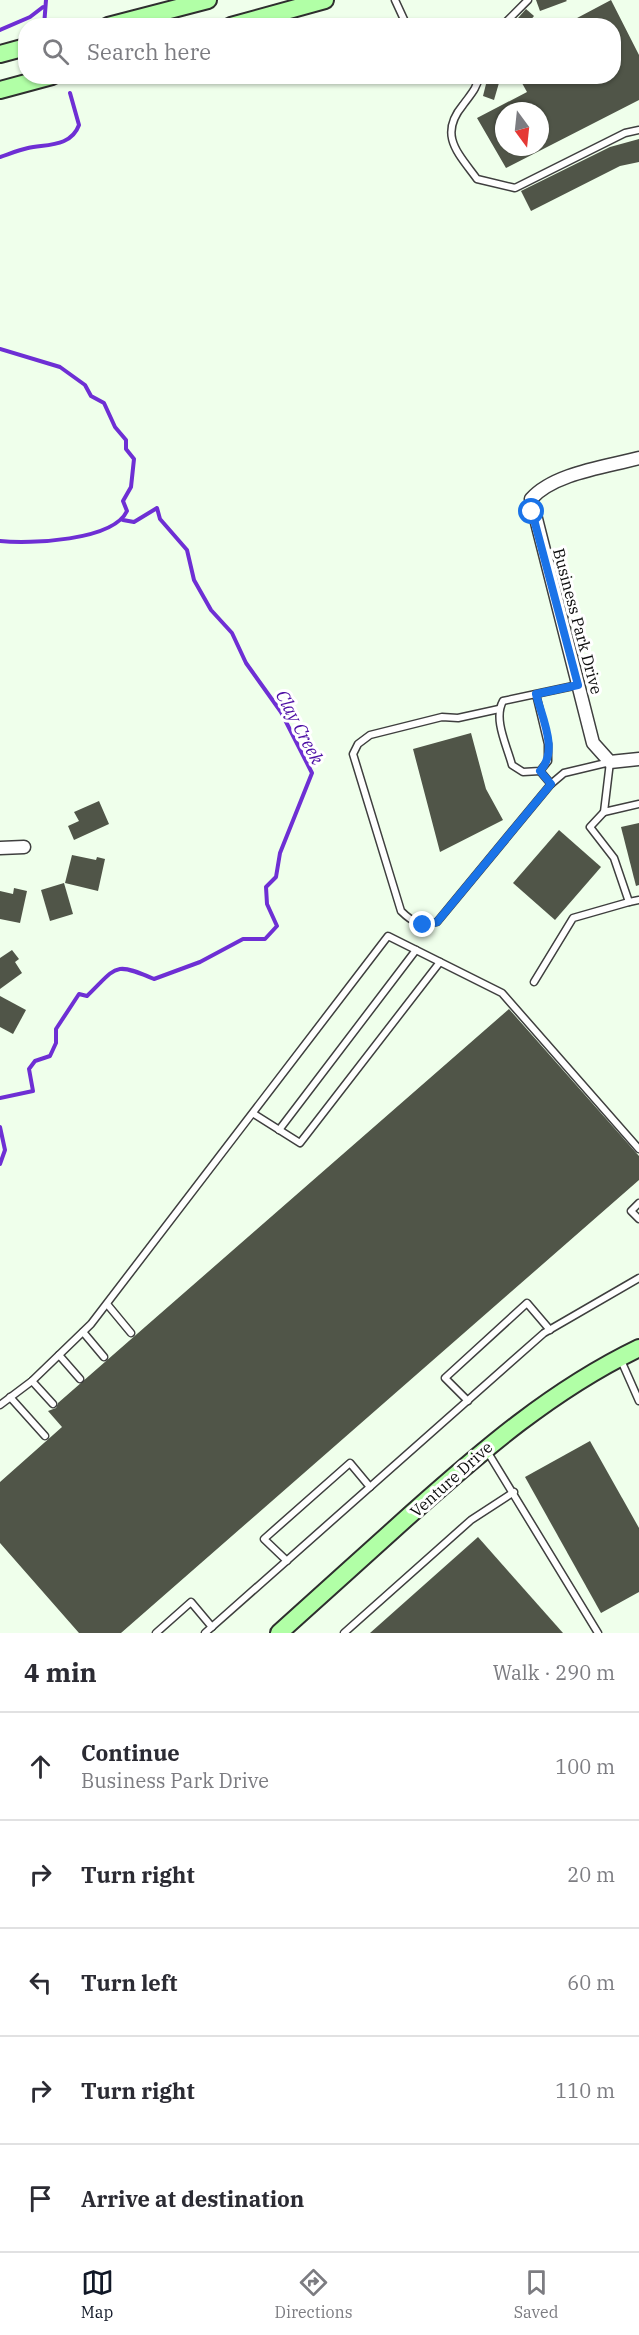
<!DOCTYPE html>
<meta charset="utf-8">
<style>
:root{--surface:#fff;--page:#f2f2f3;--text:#2b2b33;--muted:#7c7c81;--line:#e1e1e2;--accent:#111827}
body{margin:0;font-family:"IBM Plex Serif",serif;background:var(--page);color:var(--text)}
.compass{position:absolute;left:495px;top:102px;width:54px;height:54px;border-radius:50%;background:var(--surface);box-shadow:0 2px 4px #0004;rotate:165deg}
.stop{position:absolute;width:18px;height:18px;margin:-14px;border:4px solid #1a73e8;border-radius:50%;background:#fff}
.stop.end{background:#1a73e8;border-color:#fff;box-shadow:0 2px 6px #0008}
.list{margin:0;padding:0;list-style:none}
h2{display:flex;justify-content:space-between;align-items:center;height:78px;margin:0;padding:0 24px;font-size:26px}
h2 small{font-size:20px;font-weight:400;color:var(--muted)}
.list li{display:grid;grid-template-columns:39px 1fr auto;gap:18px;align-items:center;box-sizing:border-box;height:108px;padding:0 24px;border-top:2px solid var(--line)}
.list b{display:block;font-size:22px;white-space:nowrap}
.list p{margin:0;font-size:20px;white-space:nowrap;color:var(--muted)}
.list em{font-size:20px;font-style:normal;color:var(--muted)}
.icon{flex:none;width:33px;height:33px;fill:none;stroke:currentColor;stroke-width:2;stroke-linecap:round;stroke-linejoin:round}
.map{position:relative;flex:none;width:639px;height:1633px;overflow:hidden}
.search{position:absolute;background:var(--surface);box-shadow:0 2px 4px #0004;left:18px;right:18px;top:18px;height:66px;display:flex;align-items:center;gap:15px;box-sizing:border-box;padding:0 21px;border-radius:24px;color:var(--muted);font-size:22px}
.sheet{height:618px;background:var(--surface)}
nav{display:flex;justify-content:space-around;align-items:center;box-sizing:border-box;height:84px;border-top:2px solid var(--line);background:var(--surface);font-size:16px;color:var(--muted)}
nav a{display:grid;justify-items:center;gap:3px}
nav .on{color:var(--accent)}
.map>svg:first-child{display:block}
</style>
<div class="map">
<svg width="639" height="1633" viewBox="0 0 639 1633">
<rect width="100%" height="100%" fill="#efffeb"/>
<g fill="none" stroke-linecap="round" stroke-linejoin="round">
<g stroke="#6e2fd4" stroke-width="4">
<path d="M 44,26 L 46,0"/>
<path d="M 0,30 L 30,17 L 43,7"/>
<path d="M 0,157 C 9,154 19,150 28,148 C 47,144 71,147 79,125 L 70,93"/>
<path d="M 0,349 L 60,367 L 85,385 L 91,396 L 104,403 L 115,427 L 126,440 L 126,449 L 134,459 L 131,487 L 123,501 L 127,511 C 113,541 30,544 0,541"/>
<path d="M 0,1098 L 33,1091 L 29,1069 L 35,1061 L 50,1056 L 56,1043 L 56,1029 L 79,994 L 87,996 C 117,967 113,961 154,979 L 200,962 L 243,939 L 265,939 L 277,926 L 267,904 L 266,887 L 276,877 L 280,853 L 312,773 L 281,712 L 246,663 L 232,633 L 211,610 L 194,580 L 187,550 L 160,519 L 157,508 L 134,522 L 123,520"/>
<path d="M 0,1127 L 5,1150 L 0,1164"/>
</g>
</g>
<g fill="#505548" fill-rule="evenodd">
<path d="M 536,0 L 566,0 L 567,1 L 540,11 Z"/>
<path d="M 611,0 L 639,55 L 639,100 L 506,168 L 477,118 L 527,92 L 518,76 L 614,76 L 614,26 L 562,26 ZM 504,111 L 540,111 L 540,147 L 504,147 Z"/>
<path d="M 526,9 L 534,16 L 526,26 L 511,26 Z"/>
<path d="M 488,76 L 501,76 L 494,100 L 483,96 Z"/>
<path d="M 639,139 L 639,162 L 620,166 L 531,211 L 521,191 L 610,147 Z"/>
<path d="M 471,733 L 486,789 L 503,820 L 440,852 L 413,749 Z"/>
<path d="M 99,801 L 109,824 L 74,840 L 68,826 L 79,821 L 74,812 Z"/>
<path d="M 639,823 L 639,885 L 636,886 L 621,827 Z"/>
<path d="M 559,830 L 601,867 L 555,920 L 513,883 Z"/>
<path d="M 72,855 L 96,860 L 97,857 L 105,859 L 98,891 L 65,883 Z"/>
<path d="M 64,883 L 73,914 L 50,921 L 41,890 Z"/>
<path d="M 14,888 L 27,891 L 20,923 L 0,919 L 0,891 L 13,894 Z"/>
<path d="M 12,950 L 19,959 L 15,962 L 22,973 L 0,989 L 0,958 Z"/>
<path d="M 0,996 L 26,1010 L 13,1034 L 0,1027 Z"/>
<path d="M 509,1009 L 639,1156 L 639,1180 L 121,1633 L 79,1633 L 0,1543 L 0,1482 L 62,1427 L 48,1411 L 56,1408 L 58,1403 Z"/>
<path d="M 590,1441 L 639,1528 L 639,1592 L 601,1613 L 525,1477 Z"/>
<path d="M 478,1537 L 563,1633 L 370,1633 Z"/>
</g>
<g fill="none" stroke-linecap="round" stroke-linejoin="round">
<g stroke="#3f3f3f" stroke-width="9">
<g id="lane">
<path d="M 395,0 L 407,26"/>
<path d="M 502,26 L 528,0"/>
<path d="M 479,76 C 477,89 470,95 463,105 C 438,135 458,153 477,179 L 515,188 L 625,133 L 639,130"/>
<path d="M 536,694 L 548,744 L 548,761 L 540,771 L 523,772 L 512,765 C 507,746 493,719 503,701 L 578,685"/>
<path d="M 499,709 L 458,718 L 442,717 L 370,735 L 358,744 L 353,754 L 401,911 C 413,923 421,926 437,922 L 551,784 L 564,773 L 610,762 L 604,812 L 639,804"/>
<path d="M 540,771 L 551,784"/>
<path d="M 604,812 L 590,827 L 614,858 L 629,902 L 639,900"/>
<path d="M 534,982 L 573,918 L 629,902"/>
<path d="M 254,1114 L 300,1143 L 440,962"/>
<path d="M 279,1130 L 416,950"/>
<path d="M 639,1203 L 631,1211 L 639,1219"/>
<path d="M 107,1304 L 131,1333"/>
<path d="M 83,1332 L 104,1357"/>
<path d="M 59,1355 L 80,1379"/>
<path d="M 620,1358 L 639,1401"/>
<path d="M 32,1381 L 53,1404"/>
<path d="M 10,1397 L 45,1436"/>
<path d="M 468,1401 L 445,1378 L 527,1303 L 550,1330"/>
<path d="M 0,1405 L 32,1381 L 91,1324 L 388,936 L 502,993 L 639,1149"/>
<path d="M 487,1451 L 598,1633"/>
<path d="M 287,1561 L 264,1539 L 350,1463 L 370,1487"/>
<path d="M 156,1633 L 191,1602 L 212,1627"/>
<path d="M 205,1633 L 544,1333 L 639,1278"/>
<path d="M 344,1633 L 471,1520 L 514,1492"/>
</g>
</g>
<g stroke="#3f3f3f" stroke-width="15">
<g id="street">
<path d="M 639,458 C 606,467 554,473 531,499 L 593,743 L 610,762 L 639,759"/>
<path d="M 0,848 L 24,847"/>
</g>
</g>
<g stroke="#2e2e2e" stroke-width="20">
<g id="secondary">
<path d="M 108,26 L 208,0"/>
<path d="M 231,26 L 325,0"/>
<path d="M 0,54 L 26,47"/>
<path d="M 0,90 L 52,76"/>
<path d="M 279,1633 C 323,1593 367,1554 411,1514 C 483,1450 552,1390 639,1348"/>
</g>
</g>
<use href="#lane" stroke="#fff" stroke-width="6"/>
<use href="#street" stroke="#fff" stroke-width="12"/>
<use href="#secondary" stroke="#b1ffa6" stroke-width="16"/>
</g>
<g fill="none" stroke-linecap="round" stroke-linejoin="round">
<path stroke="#1a73e8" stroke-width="8" d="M 423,925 L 437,922 L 551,784 L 540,771 C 559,751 542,718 536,694 L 578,685 L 532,512"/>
</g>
<g text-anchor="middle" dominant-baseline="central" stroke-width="6" stroke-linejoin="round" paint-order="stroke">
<g font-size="16" fill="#0c0c0c" stroke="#fff">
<text transform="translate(578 621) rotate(75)">Business Park Drive</text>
<text transform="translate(451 1479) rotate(-42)">Venture Drive</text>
</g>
<g font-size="18" font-style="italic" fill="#4d0fa4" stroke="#fff">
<text transform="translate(300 727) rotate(62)">Clay Creek</text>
</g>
</g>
</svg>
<svg class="compass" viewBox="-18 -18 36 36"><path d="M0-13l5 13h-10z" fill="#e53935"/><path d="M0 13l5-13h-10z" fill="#7c7c81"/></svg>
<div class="stop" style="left:532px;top:512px"></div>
<div class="stop end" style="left:423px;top:925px"></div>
<div class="search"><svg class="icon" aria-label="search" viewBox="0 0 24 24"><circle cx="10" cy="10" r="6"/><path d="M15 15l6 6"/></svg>Search here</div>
</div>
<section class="sheet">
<h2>4 min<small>Walk · 290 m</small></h2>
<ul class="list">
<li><svg class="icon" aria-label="ahead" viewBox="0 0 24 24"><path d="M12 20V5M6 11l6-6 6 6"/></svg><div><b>Continue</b><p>Business Park Drive</p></div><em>100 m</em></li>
<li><svg class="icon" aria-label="right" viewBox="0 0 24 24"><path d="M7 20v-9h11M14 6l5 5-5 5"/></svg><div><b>Turn right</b></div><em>20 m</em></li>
<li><svg class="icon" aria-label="left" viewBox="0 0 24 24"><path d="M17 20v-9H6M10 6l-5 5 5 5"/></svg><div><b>Turn left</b></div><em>60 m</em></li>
<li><svg class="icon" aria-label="right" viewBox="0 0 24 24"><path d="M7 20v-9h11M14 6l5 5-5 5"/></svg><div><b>Turn right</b></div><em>110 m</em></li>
<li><svg class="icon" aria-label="arrive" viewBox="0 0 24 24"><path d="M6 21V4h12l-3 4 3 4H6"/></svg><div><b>Arrive at destination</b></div></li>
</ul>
</section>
<nav>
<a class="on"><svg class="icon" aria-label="map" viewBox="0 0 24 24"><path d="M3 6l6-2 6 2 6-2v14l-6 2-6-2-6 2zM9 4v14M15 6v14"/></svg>Map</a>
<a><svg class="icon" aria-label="directions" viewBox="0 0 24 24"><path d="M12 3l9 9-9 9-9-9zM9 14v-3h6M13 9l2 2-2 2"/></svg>Directions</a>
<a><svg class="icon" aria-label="saved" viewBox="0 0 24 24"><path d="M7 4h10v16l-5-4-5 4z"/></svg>Saved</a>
</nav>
